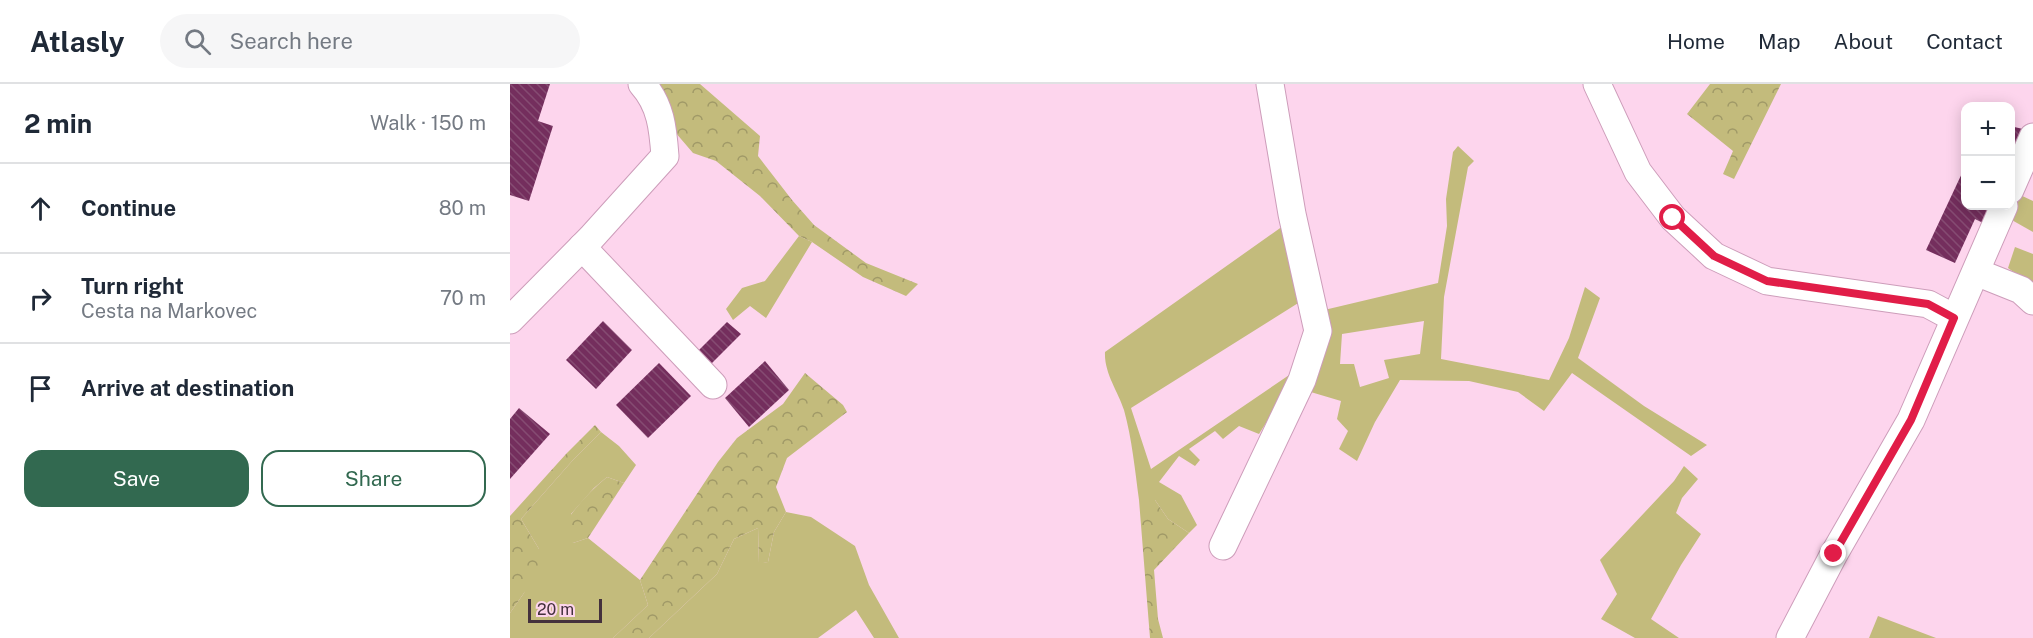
<!DOCTYPE html>
<meta charset="utf-8">
<style>
:root{--surface:#fff;--page:#f6f6f7;--text:#1f2937;--muted:#747a83;--line:#e0e1e3;--accent:#326950}
body{margin:0;font-family:"Public Sans",sans-serif;background:var(--page);color:var(--text)}
.controls{position:absolute;right:18px;top:18px;display:grid;overflow:hidden;border-radius:12px;box-shadow:0 3px 15px #0003}
.controls button{width:54px;height:54px;display:grid;place-items:center;padding:0;border:0;border-bottom:2px solid var(--line);background:var(--surface);color:var(--text);font:30px sans-serif}
.scale{position:absolute;left:18px;bottom:15px;width:74px;box-sizing:border-box;padding-left:6px;border:3px solid #44313d;border-top:0;font-size:16px;line-height:21px;white-space:nowrap;color:#44313d;-webkit-text-stroke:4px #fdd5ed;paint-order:stroke}
.stop{position:absolute;width:18px;height:18px;margin:-14px;border:4px solid #e11d48;border-radius:50%;background:#fff}
.stop.end{background:#e11d48;border-color:#fff;box-shadow:0 2px 6px #0008}
.list{margin:0;padding:0;list-style:none}
h2{display:flex;justify-content:space-between;align-items:center;height:78px;margin:0;padding:0 24px;font-size:26px}
h2 small{font-size:20px;font-weight:400;color:var(--muted)}
.list li{display:grid;grid-template-columns:39px 1fr auto;gap:18px;align-items:center;box-sizing:border-box;height:90px;padding:0 24px;border-top:2px solid var(--line)}
.list b{display:block;font-size:22px;white-space:nowrap}
.list p{margin:0;font-size:20px;white-space:nowrap;color:var(--muted)}
.list em{font-size:20px;font-style:normal;color:var(--muted)}
.actions{display:flex;gap:12px;padding:18px 24px}
.actions a{flex:1;padding:14px 0;border:2px solid var(--accent);border-radius:18px;text-align:center;font-size:21px;color:var(--accent)}
.actions .main{background:var(--accent);color:#fff}
.icon{flex:none;width:33px;height:33px;fill:none;stroke:currentColor;stroke-width:2;stroke-linecap:round;stroke-linejoin:round}
.map{position:relative;flex:none;width:1523px;height:554px;overflow:hidden}
header{display:flex;align-items:center;gap:36px;box-sizing:border-box;height:84px;padding:0 30px;background:var(--surface);border-bottom:2px solid var(--line)}
header strong{font-size:28px}
nav{display:flex;gap:33px;margin-inline-start:auto;font-size:21px}
.search{width:420px;height:54px;background:var(--page);display:flex;align-items:center;gap:15px;box-sizing:border-box;padding:0 21px;border-radius:33px;color:var(--muted);font-size:22px}
main{display:flex}
aside{flex:1;background:var(--surface)}
.map>svg:first-child{display:block}
</style>
<header>
<strong>Atlasly</strong>
<div class="search"><svg class="icon" aria-label="search" viewBox="0 0 24 24"><circle cx="10" cy="10" r="6"/><path d="M15 15l6 6"/></svg>Search here</div>
<nav><a>Home</a><a>Map</a><a>About</a><a>Contact</a></nav>
</header>
<main>
<aside>
<h2>2 min<small>Walk · 150 m</small></h2>
<ul class="list">
<li><svg class="icon" aria-label="ahead" viewBox="0 0 24 24"><path d="M12 20V5M6 11l6-6 6 6"/></svg><div><b>Continue</b></div><em>80 m</em></li>
<li><svg class="icon" aria-label="right" viewBox="0 0 24 24"><path d="M7 20v-9h11M14 6l5 5-5 5"/></svg><div><b>Turn right</b><p>Cesta na Markovec</p></div><em>70 m</em></li>
<li><svg class="icon" aria-label="arrive" viewBox="0 0 24 24"><path d="M6 21V4h12l-3 4 3 4H6"/></svg><div><b>Arrive at destination</b></div></li>
</ul>
<div class="actions"><a class="main">Save</a><a>Share</a></div>
</aside>
<div class="map">
<svg width="1523" height="554" viewBox="0 0 1523 554">
<defs>
<pattern id="forest-crowns" width="20" height="18" patternUnits="userSpaceOnUse" patternTransform="scale(1.5)"><rect width="20" height="18" fill="#c3bb7c"/><path d="M2 6a3 3 0 1 1 6 0M12 15a3 3 0 1 1 6 0" fill="none" stroke="#a09967"/></pattern>
<pattern id="building-back-hatch" width="6" height="6" patternUnits="userSpaceOnUse" patternTransform="scale(1.5)"><rect width="6" height="6" fill="#742e5d"/><path d="M-1 5l2 2M0 0l6 6M5-1l2 2" fill="none" stroke="#854b72"/></pattern>
</defs>
<rect width="100%" height="100%" fill="#fdd5ed"/>
<g fill="#c3bb7c" fill-rule="evenodd">
<path d="M 948,62 L 964,77 L 958,83 L 934,213 L 931,275 L 1039,296 L 1059,254 L 1075,203 L 1090,214 L 1068,274 L 1134,322 L 1197,361 L 1181,372 L 1062,289 L 1034,327 L 1008,308 L 959,297 L 890,296 L 865,338 L 847,377 L 829,365 L 838,347 L 827,335 L 831,317 L 794,306 L 810,227 L 928,199 L 937,142 L 936,115 L 943,68 ZM 914,237 L 910,270 L 874,276 L 879,294 L 850,303 L 844,280 L 830,280 L 832,250 Z"/>
<path d="M 1508,110 L 1523,117 L 1523,148 L 1500,135 Z"/>
<path d="M 773,142 L 793,216 L 621,324 L 641,385 L 791,283 L 749,350 L 729,342 L 713,355 L 705,347 L 679,365 L 690,376 L 685,382 L 669,372 L 649,398 L 671,411 L 687,441 L 679,449 L 658,435 L 645,416 L 629,416 C 625,386 622,355 614,326 C 608,307 594,289 595,268 Z"/>
<path d="M 289,152 L 302,158 L 256,234 L 240,222 L 223,236 L 216,225 L 232,204 L 255,197 Z"/>
<path d="M 1505,163 L 1523,170 L 1523,202 L 1498,184 Z"/>
<path d="M 91,348 L 109,362 L 126,381 L 114,399 L 97,393 L 84,404 L 61,430 L 63,459 L 78,454 L 130,496 L 138,521 L 103,554 L 0,554 L 0,529 L 14,509 L 29,465 L 11,435 L 63,376 Z"/>
<path d="M 1174,382 L 1188,395 L 1172,414 L 1166,429 L 1191,450 L 1171,481 L 1141,535 L 1169,554 L 1125,554 L 1091,535 L 1107,510 L 1090,476 L 1164,397 Z"/>
<path d="M 276,428 L 301,433 L 345,462 L 359,501 L 389,554 L 364,554 L 346,526 L 308,554 L 139,554 L 207,490 L 224,455 L 248,444 L 249,479 L 258,478 L 264,448 Z"/>
<path d="M 1368,532 L 1426,554 L 1359,554 Z"/>
</g>
<g fill="url(#forest-crowns)">
<path d="M 147,0 L 190,0 L 250,52 L 248,72 L 282,116 L 304,141 L 356,179 L 408,200 L 396,212 L 353,193 L 302,158 L 289,152 L 250,112 L 206,77 L 183,69 L 165,48 Z"/>
<path d="M 1200,0 L 1271,0 L 1224,95 L 1213,90 L 1223,67 L 1177,30 Z"/>
<path d="M 295,289 L 333,321 L 337,328 L 277,374 L 266,403 L 276,428 L 264,448 L 258,478 L 249,480 L 248,444 L 224,455 L 207,490 L 139,554 L 103,554 L 138,521 L 130,496 L 208,378 L 227,354 L 273,320 Z"/>
<path d="M 85,341 L 91,348 L 63,376 L 11,435 L 29,465 L 33,482 L 0,529 L 0,432 L 56,370 Z"/>
<path d="M 97,393 L 114,399 L 78,454 L 63,459 L 53,443 C 64,424 80,407 97,393 Z"/>
<path d="M 629,416 L 645,416 L 658,435 L 679,449 L 644,486 L 648,535 L 653,554 L 640,554 Z"/>
</g>
<g fill="url(#building-back-hatch)">
<path d="M 0,0 L 40,0 L 28,37 L 43,42 L 19,117 L 0,111 Z"/>
<path d="M 1500,42 L 1513,45 L 1506,69 L 1500,68 Z"/>
<path d="M 1454,85 L 1456,85 L 1456,122 L 1483,122 L 1475,140 L 1465,135 L 1445,179 L 1416,166 Z"/>
<path d="M 93,237 L 122,266 L 86,305 L 56,276 Z"/>
<path d="M 217,238 L 231,250 L 200,281 L 186,269 Z"/>
<path d="M 255,277 L 279,306 L 239,343 L 215,314 Z"/>
<path d="M 149,279 L 181,312 L 138,354 L 106,321 Z"/>
<path d="M 9,324 L 40,350 L 0,395 L 0,335 Z"/>
</g>
<g fill="none" stroke-linecap="round" stroke-linejoin="round">
<g stroke="#cd9dba" stroke-width="29">
<g id="minor">
<path d="M 1087,0 L 1128,88 L 1163,134 L 1204,172 L 1257,197 L 1418,220 L 1444,234"/>
<path d="M 1500,106 L 1523,53"/>
<path d="M 72,163 L 203,301"/>
<path d="M 1466,188 L 1511,206 L 1523,217"/>
<path d="M 0,236 L 81,154 L 155,72 C 153,45 151,21 132,0"/>
<path d="M 713,462 L 792,296 L 808,247 L 782,130 L 760,0"/>
<path d="M 1280,554 L 1324,470 L 1401,336 L 1494,122"/>
</g>
</g>
<use href="#minor" stroke="#fff" stroke-width="27"/>
</g>
<g fill="none" stroke-linecap="round" stroke-linejoin="round">
<path stroke="#e11d48" stroke-width="8" d="M 1163,134 L 1204,172 L 1257,197 L 1418,220 L 1444,234 L 1401,336 L 1324,470"/>
</g>
</svg>
<div class="controls">
<button>+</button>
<button>−</button>
</div>
<div class="scale">20 m</div>
<div class="stop" style="left:1163px;top:134px"></div>
<div class="stop end" style="left:1324px;top:470px"></div>
</div>
</main>
